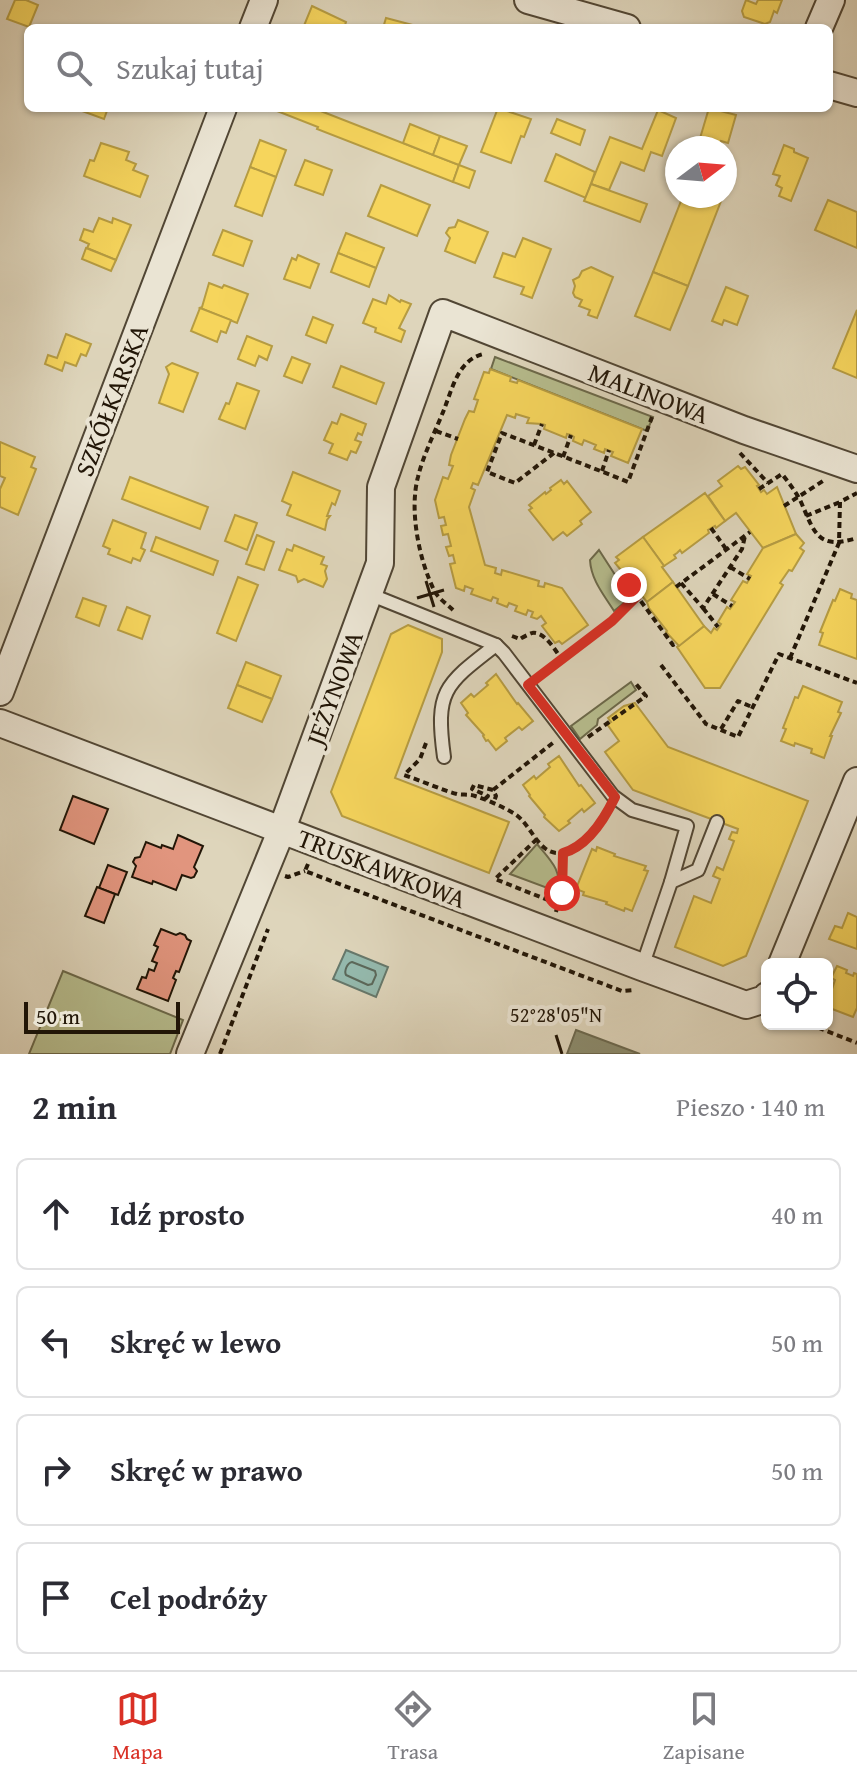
<!DOCTYPE html>
<html lang="pl">
<meta charset="utf-8">
<style>
:root{--surface:#fff;--page:#f7f7f7;--text:#2b2b33;--muted:#7c7c81;--line:#e1e1e2;--accent:#d93025}
body{margin:0;font-family:"Gentium Book Plus",serif;background:var(--page);color:var(--text)}
.controls{position:absolute;right:24px;bottom:24px;display:grid;overflow:hidden;border-radius:12px;box-shadow:0 2px 6px #0004}
.controls button{width:72px;height:72px;display:grid;place-items:center;padding:0;border:0;border-bottom:2px solid var(--line);background:var(--surface);color:var(--text);font:40px sans-serif}
.compass{position:absolute;left:665px;top:136px;width:72px;height:72px;border-radius:50%;background:var(--surface);box-shadow:0 2px 6px #0004;rotate:74deg}
.scale{position:absolute;left:24px;bottom:20px;width:156px;box-sizing:border-box;padding-left:8px;border:4px solid #221607;border-top:0;font-size:22px;line-height:28px;white-space:nowrap;color:#221607;-webkit-text-stroke:6px #eae4d3;paint-order:stroke}
.stop{position:absolute;width:24px;height:24px;margin:-18px;border:6px solid #d93025;border-radius:50%;background:#fff}
.stop.end{background:#d93025;border-color:#fff;box-shadow:0 2px 8px #0008}
.list{margin:0;padding:0;list-style:none}
h2{display:flex;justify-content:space-between;align-items:center;height:104px;margin:0;padding:0 32px;font-size:34px}
h2 small{font-size:26px;font-weight:400;color:var(--muted)}
.list li{display:grid;grid-template-columns:52px 1fr auto;gap:24px;align-items:center;box-sizing:border-box;height:112px;margin:0 16px 16px;padding:0 16px;border:2px solid var(--line);border-radius:12px}
.list b{display:block;font-size:30px;white-space:nowrap}
.list em{font-size:26px;font-style:normal;color:var(--muted)}
.icon{flex:none;width:44px;height:44px;fill:none;stroke:currentColor;stroke-width:2;stroke-linecap:round;stroke-linejoin:round}
.map{position:relative;flex:none;width:857px;height:1054px;overflow:hidden}
.search{position:absolute;background:var(--surface);box-shadow:0 2px 6px #0004;left:24px;right:24px;top:24px;height:88px;display:flex;align-items:center;gap:20px;box-sizing:border-box;padding:0 28px;border-radius:12px;color:var(--muted);font-size:30px}
.sheet{height:616px;background:var(--surface)}
nav{display:flex;justify-content:space-around;align-items:center;box-sizing:border-box;height:112px;border-top:2px solid var(--line);background:var(--surface);font-size:22px;color:var(--muted)}
nav a{display:grid;justify-items:center;gap:4px}
nav .on{color:var(--accent)}
.map>svg:first-child{display:block}
</style>
<div class="map">
<svg width="857" height="1054" viewBox="0 0 857 1054">
<rect width="100%" height="100%" fill="#ded5bb"/>
<filter id="stains"><feTurbulence type="fractalNoise" baseFrequency=".0025" numOctaves="4"/><feColorMatrix values="0 0 0 0 .2 0 0 0 0 .09 0 0 0 0 .02 0 0 0 .5 -.17"/></filter>
<radialGradient id="worn" r=".72"><stop offset=".6" stop-color="#630" stop-opacity="0"/><stop offset="1" stop-color="#630" stop-opacity=".3"/></radialGradient>
<g fill="#b6bc8d" stroke="#6c694a" stroke-width="2">
<path d="M 495,357 L 653,417 L 647,431 L 491,369 Z"/>
<path d="M 599,550 L 630,598 L 614,611 C 604,595 591,580 590,560 Z"/>
<path d="M 631,682 L 636,690 L 598,719 L 597,725 L 580,739 L 571,726 Z"/>
<path d="M 537,844 C 551,861 562,870 558,892 L 510,874 Z"/>
<path d="M 63,971 L 183,1020 L 170,1054 L 29,1054 Z"/>
</g>
<path fill="#94b9ad" stroke="#66786b" stroke-width="2" d="M 346,950 L 388,967 L 376,997 L 333,979 Z"/>
<g fill="#f6d55c" stroke="#b69c42" stroke-width="2">
<path d="M 15,0 L 26,0 L 38,5 L 29,27 L 7,19 Z"/>
<path d="M 746,0 L 756,4 L 758,0 L 782,0 L 777,13 L 774,11 L 770,22 L 765,24 L 744,17 L 742,11 Z"/>
<path d="M 312,6 L 346,22 L 344,28 L 303,28 Z"/>
<path d="M 386,18 L 424,28 L 383,28 Z"/>
<path d="M 74,108 L 108,108 L 104,119 Z"/>
<path d="M 313,108 L 459,165 L 453,182 L 317,129 L 318,127 L 272,109 Z"/>
<path d="M 498,108 L 531,119 L 524,137 L 521,136 L 511,163 L 481,152 Z"/>
<path d="M 709,108 L 736,115 L 728,143 L 721,141 L 719,148 L 708,148 L 698,145 Z"/>
<path d="M 658,110 L 676,118 L 662,156 L 651,152 L 644,171 L 621,162 L 609,190 L 591,184 L 610,137 L 642,149 Z"/>
<path d="M 557,119 L 585,130 L 580,145 L 551,133 Z"/>
<path d="M 410,124 L 440,136 L 433,155 L 403,143 Z"/>
<path d="M 440,136 L 467,146 L 459,165 L 433,155 Z"/>
<path d="M 260,140 L 286,150 L 276,177 L 250,167 Z"/>
<path d="M 101,143 L 129,152 L 126,160 L 136,164 L 133,170 L 148,176 L 140,197 L 84,176 L 90,160 L 94,161 Z"/>
<path d="M 784,145 L 794,149 L 794,152 L 808,158 L 791,201 L 779,196 L 782,188 L 776,185 L 780,176 L 773,174 Z"/>
<path d="M 556,154 L 595,172 L 586,198 L 545,181 Z"/>
<path d="M 305,160 L 332,170 L 323,195 L 295,185 Z"/>
<path d="M 459,165 L 475,171 L 469,188 L 453,182 Z"/>
<path d="M 250,167 L 276,177 L 262,216 L 235,206 Z"/>
<path d="M 591,184 L 647,204 L 640,222 L 584,201 Z"/>
<path d="M 381,185 L 430,205 L 417,236 L 368,216 Z"/>
<path d="M 683,196 L 723,196 L 688,286 L 653,272 Z"/>
<path d="M 828,200 L 857,212 L 857,248 L 815,230 Z"/>
<path d="M 99,218 L 112,223 L 113,218 L 131,225 L 116,260 L 87,248 L 89,244 L 80,240 L 84,229 L 93,232 Z"/>
<path d="M 458,220 L 488,232 L 475,263 L 445,251 L 450,238 L 446,233 L 449,228 L 455,227 Z"/>
<path d="M 223,230 L 252,241 L 243,266 L 213,255 Z"/>
<path d="M 346,233 L 384,248 L 376,268 L 338,253 Z"/>
<path d="M 523,238 L 551,249 L 532,298 L 521,294 L 524,287 L 494,277 L 503,253 L 515,257 Z"/>
<path d="M 86,248 L 116,260 L 111,271 L 82,259 Z"/>
<path d="M 338,253 L 376,268 L 369,287 L 331,272 Z"/>
<path d="M 298,255 L 319,264 L 310,288 L 284,279 L 292,258 L 296,260 Z"/>
<path d="M 591,267 L 613,277 L 597,318 L 588,315 L 590,310 L 579,306 L 582,300 L 575,297 L 573,293 L 575,286 L 573,280 L 579,277 L 582,271 Z"/>
<path d="M 653,272 L 688,286 L 670,330 L 635,316 Z"/>
<path d="M 209,283 L 222,288 L 224,285 L 248,294 L 237,323 L 200,308 L 202,307 Z"/>
<path d="M 726,287 L 748,296 L 737,325 L 724,320 L 722,325 L 712,321 Z"/>
<path d="M 389,295 L 400,302 L 401,300 L 411,304 L 399,328 L 405,331 L 401,342 L 375,332 L 376,328 L 363,323 L 373,299 L 386,304 Z"/>
<path d="M 200,308 L 231,320 L 226,333 L 221,331 L 217,342 L 191,331 Z"/>
<path d="M 857,310 L 857,378 L 833,368 Z"/>
<path d="M 313,317 L 333,325 L 326,343 L 306,335 Z"/>
<path d="M 66,334 L 91,344 L 86,356 L 81,354 L 76,366 L 65,362 L 62,371 L 45,364 L 48,355 L 57,358 Z"/>
<path d="M 247,336 L 272,346 L 267,360 L 259,356 L 255,366 L 238,359 Z"/>
<path d="M 292,357 L 310,364 L 302,383 L 284,376 Z"/>
<path d="M 172,363 L 198,373 L 183,412 L 159,403 L 169,374 L 166,367 Z"/>
<path d="M 341,366 L 384,383 L 376,404 L 333,387 Z"/>
<path d="M 490,369 L 511,377 L 510,381 L 517,383 L 518,380 L 642,429 L 628,463 L 611,456 L 613,452 L 605,449 L 604,453 L 594,449 L 596,445 L 584,440 L 582,445 L 573,441 L 574,437 L 571,435 L 567,434 L 566,438 L 544,429 L 545,425 L 542,424 L 527,423 L 529,418 L 516,414 L 515,418 L 507,415 L 478,485 L 473,483 L 471,488 L 475,490 L 469,507 L 485,565 L 496,568 L 495,573 L 501,575 L 502,570 L 539,581 L 538,586 L 544,587 L 545,583 L 562,588 L 588,625 L 562,644 L 559,641 L 555,643 L 542,626 L 546,623 L 541,616 L 537,619 L 531,617 L 533,612 L 528,610 L 526,615 L 515,611 L 517,606 L 509,603 L 507,607 L 497,603 L 498,599 L 493,597 L 491,601 L 471,594 L 473,589 L 465,586 L 464,591 L 456,588 L 450,564 L 455,563 L 453,555 L 449,556 L 446,547 L 451,546 L 448,534 L 443,535 L 441,526 L 446,525 L 444,517 L 439,518 L 435,500 L 443,477 L 448,479 L 453,466 L 449,465 L 451,455 L 465,419 L 469,411 L 474,412 L 478,400 L 474,399 L 484,372 L 489,373 Z"/>
<path d="M 237,383 L 259,391 L 245,429 L 219,419 L 226,403 L 229,404 Z"/>
<path d="M 341,414 L 366,424 L 362,435 L 358,433 L 355,440 L 361,442 L 356,453 L 351,451 L 347,460 L 329,453 L 333,444 L 324,440 L 332,422 L 337,424 Z"/>
<path d="M 0,442 L 35,457 L 31,467 L 36,469 L 18,515 L 0,507 L 0,489 L 5,478 L 0,476 Z"/>
<path d="M 738,466 L 741,469 L 745,467 L 759,485 L 757,486 L 761,492 L 764,490 L 767,494 L 777,487 L 796,534 L 763,548 L 736,513 L 725,521 L 708,496 L 722,486 L 718,481 Z"/>
<path d="M 293,472 L 340,491 L 335,505 L 332,503 L 327,516 L 330,516 L 327,520 L 325,530 L 287,515 L 291,505 L 282,501 Z"/>
<path d="M 130,477 L 208,507 L 200,529 L 122,499 Z"/>
<path d="M 561,480 L 564,484 L 567,481 L 591,512 L 580,521 L 582,524 L 567,536 L 563,532 L 553,540 L 529,510 L 532,508 L 529,505 L 545,492 L 546,494 L 551,490 L 550,488 Z"/>
<path d="M 705,493 L 725,521 L 716,528 L 715,526 L 708,530 L 709,533 L 682,553 L 680,550 L 677,553 L 674,555 L 676,558 L 664,566 L 643,537 Z"/>
<path d="M 235,515 L 257,523 L 247,550 L 225,541 Z"/>
<path d="M 113,520 L 146,533 L 141,548 L 145,550 L 140,561 L 133,558 L 131,563 L 108,554 L 110,549 L 103,546 Z"/>
<path d="M 796,534 L 804,543 L 800,548 L 804,551 L 792,571 L 789,570 L 780,583 L 783,585 L 720,688 L 705,688 L 677,647 L 704,626 L 711,633 L 714,628 L 717,630 L 721,624 L 718,622 L 727,607 L 730,609 L 735,602 L 731,600 L 743,581 L 747,583 L 751,576 L 747,574 L 763,548 Z"/>
<path d="M 257,535 L 274,542 L 264,570 L 246,564 Z"/>
<path d="M 156,537 L 218,561 L 213,575 L 151,551 Z"/>
<path d="M 643,537 L 664,566 L 662,567 L 673,582 L 647,602 L 615,563 L 619,560 L 616,557 Z"/>
<path d="M 294,545 L 324,557 L 321,564 L 327,566 L 325,571 L 327,579 L 323,587 L 304,579 L 298,582 L 296,576 L 279,570 L 287,549 L 292,551 Z"/>
<path d="M 238,577 L 258,585 L 236,641 L 217,633 Z"/>
<path d="M 673,582 L 704,626 L 679,646 L 666,632 L 667,631 L 649,608 L 647,602 Z"/>
<path d="M 840,589 L 852,594 L 851,598 L 857,600 L 857,659 L 819,645 L 823,633 L 820,632 L 833,600 L 835,601 Z"/>
<path d="M 83,598 L 106,606 L 99,626 L 76,617 Z"/>
<path d="M 127,607 L 150,616 L 142,639 L 118,630 Z"/>
<path d="M 408,625 L 442,639 L 442,652 L 395,778 L 509,822 L 489,873 L 342,816 L 331,792 L 391,634 Z"/>
<path d="M 246,662 L 281,676 L 272,699 L 237,685 Z"/>
<path d="M 496,674 L 517,704 L 518,703 L 533,721 L 522,730 L 519,727 L 505,738 L 507,741 L 496,750 L 488,740 L 486,741 L 483,736 L 484,735 L 466,715 L 468,713 L 461,703 L 471,694 L 474,697 L 488,685 L 486,683 Z"/>
<path d="M 237,685 L 272,699 L 262,722 L 228,708 Z"/>
<path d="M 803,686 L 842,702 L 838,712 L 841,713 L 830,736 L 832,736 L 824,758 L 811,753 L 812,749 L 795,743 L 794,746 L 781,741 L 786,729 L 783,728 L 792,705 L 795,697 L 798,698 Z"/>
<path d="M 635,703 L 668,747 L 808,801 L 746,956 L 723,966 L 675,947 L 694,896 L 711,903 L 720,879 L 713,876 L 717,867 L 723,870 L 734,841 L 729,839 L 732,832 L 737,833 L 738,829 L 633,790 L 605,752 L 619,741 L 607,724 L 611,722 L 608,718 L 624,706 Z"/>
<path d="M 559,756 L 579,786 L 581,785 L 595,803 L 584,812 L 582,809 L 568,821 L 570,823 L 559,831 L 544,817 L 545,815 L 529,796 L 530,795 L 523,785 L 534,776 L 536,779 L 550,767 L 548,764 Z"/>
<path d="M 597,847 L 615,854 L 614,856 L 646,866 L 644,870 L 648,871 L 632,911 L 625,908 L 624,911 L 606,904 L 607,902 L 583,895 L 584,892 L 576,889 L 592,849 L 596,851 Z"/>
<path d="M 848,913 L 857,917 L 857,949 L 829,939 L 835,926 L 842,928 Z"/>
<path d="M 837,966 L 847,970 L 846,973 L 853,976 L 854,973 L 857,974 L 857,1008 L 853,1017 L 827,1007 L 827,989 L 828,987 L 832,989 L 835,980 L 831,978 Z"/>
</g>
<path fill="#8c8c6e" stroke="#6c694f" stroke-width="2" d="M 576,1030 L 640,1054 L 567,1054 Z"/>
<g fill="none" stroke-linecap="round" stroke-linejoin="round">
<path stroke="#5b685a" stroke-width="2" d="M 352,962 L 375,971 L 376,975 L 372,984 L 368,985 L 346,975 C 344,971 347,963 352,962 Z"/>
</g>
<g fill="#e1957e" stroke="#221607" stroke-width="2">
<path d="M 73,796 L 108,809 L 94,844 L 60,830 Z"/>
<path d="M 178,835 L 203,846 L 194,867 L 197,871 L 194,877 L 191,878 L 182,875 L 176,890 L 153,881 L 152,884 L 132,877 L 136,866 L 133,862 L 135,858 L 140,857 L 146,842 L 161,848 L 162,845 L 173,849 Z"/>
<path d="M 108,865 L 127,872 L 118,895 L 99,888 Z"/>
<path d="M 97,887 L 115,894 L 104,923 L 85,916 Z"/>
<path d="M 161,929 L 176,935 L 180,933 L 185,935 L 187,939 L 191,941 L 179,972 L 176,971 L 173,978 L 176,980 L 168,1001 L 137,989 L 142,977 L 146,978 L 149,969 L 154,971 L 157,963 L 152,961 L 158,947 L 154,945 Z"/>
</g>
<g fill="none" stroke-linecap="round" stroke-linejoin="round">
<g stroke="#514634" stroke-width="16">
<g id="lane">
<path d="M 369,594 L 496,645 L 504,653 L 613,796 L 632,810 L 687,826 L 671,882"/>
<path d="M 444,757 C 435,691 444,685 496,645"/>
<path d="M 642,967 L 671,882 L 698,870 L 717,822"/>
</g>
</g>
<g stroke="#514634" stroke-width="30">
<g id="street">
<path d="M 528,0 L 627,28"/>
<path d="M 253,28 L 264,0"/>
<path d="M 819,28 L 831,0"/>
<path d="M 829,85 L 857,93"/>
<path d="M 0,692 L 223,108"/>
<path d="M 0,723 L 642,967 L 746,1005 L 765,999 L 767,996"/>
<path d="M 782,964 L 857,781"/>
<path d="M 190,1054 L 282,829 L 380,563 L 381,487 L 443,313 L 744,430 L 857,469"/>
</g>
</g>
<g stroke="#221607" stroke-width="4" stroke-dasharray="6 4" stroke-linecap="butt">
<path d="M 436,431 L 458,439"/>
<path d="M 534,445 L 542,424"/>
<path d="M 554,453 L 515,483 L 487,472 L 502,433 C 544,449 586,465 628,482 L 652,417"/>
<path d="M 740,453 L 768,483"/>
<path d="M 563,457 L 571,435"/>
<path d="M 602,471 L 609,450"/>
<path d="M 759,489 L 782,474 C 789,483 796,492 801,502 C 815,534 818,550 857,538"/>
<path d="M 784,506 L 823,481"/>
<path d="M 806,516 L 840,502"/>
<path d="M 711,528 L 726,549"/>
<path d="M 730,567 L 750,579"/>
<path d="M 681,583 L 703,608 L 742,549 L 745,536"/>
<path d="M 629,585 L 673,645 L 677,643"/>
<path d="M 676,587 L 750,532"/>
<path d="M 713,594 L 732,606"/>
<path d="M 703,608 L 718,627"/>
<path d="M 453,610 C 447,604 439,599 435,592 C 419,561 409,510 418,477 C 423,455 437,428 445,407 C 453,386 459,360 483,354"/>
<path d="M 512,636 L 520,639 C 521,638 531,633 532,633 C 545,631 555,651 562,659"/>
<path d="M 790,658 L 839,543 L 840,502 L 857,493"/>
<path d="M 661,665 L 706,724 L 738,737 L 779,654 L 857,683"/>
<path d="M 540,676 L 612,621 L 637,596"/>
<path d="M 721,729 L 738,701 L 752,707"/>
<path d="M 588,737 L 646,696 L 636,684"/>
<path d="M 426,743 L 420,759 L 404,775 C 422,781 439,789 457,794 C 463,795 469,794 475,796 C 488,800 503,807 515,814 C 531,824 538,854 559,853 C 582,853 598,827 609,810"/>
<path d="M 493,790 L 554,742"/>
<path d="M 485,799 L 488,796 L 472,789 L 474,785 L 493,790 L 496,796 L 493,804"/>
<path d="M 537,839 L 495,879 L 558,904"/>
<path d="M 308,864 L 305,871 L 622,991 L 633,990 L 634,989"/>
<path d="M 285,876 L 288,877 L 305,871"/>
<path d="M 556,912 L 563,882 L 561,871 L 563,853"/>
<path d="M 809,1024 L 857,1043"/>
<path d="M 220,1054 L 268,929"/>
</g>
<use href="#lane" stroke="#eae4d3" stroke-width="12"/>
<use href="#street" stroke="#eae4d3" stroke-width="26"/>
</g>
<g fill="none" stroke-linecap="round" stroke-linejoin="round">
<path stroke="#d93025" stroke-width="10" d="M 562,893 L 563,853 C 588,846 604,820 615,797 L 528,685 L 612,621 L 637,596 L 629,585"/>
</g>
<path fill="none" stroke="#221607" stroke-width="3" d="M 426,581 L 434,607M 417,598 L 444,590M 556,1035 L 562,1054"/>
<g text-anchor="middle" dominant-baseline="central" stroke-width="8" stroke-linejoin="round" paint-order="stroke">
<g font-size="26" fill="#221607" stroke="#eae4d3">
<text transform="translate(649 393) rotate(21)">MALINOWA</text>
<text transform="translate(111 400) rotate(-69)">SZKÓŁKARSKA</text>
<text transform="translate(334 688) rotate(-70)">JEŻYNOWA</text>
<text transform="translate(382 868) rotate(21)">TRUSKAWKOWA</text>
</g>
</g>
<g font-size="20" text-anchor="middle" fill="#221607" stroke="#eae4d3" stroke-width="8" stroke-linejoin="round" paint-order="stroke">
<text x="556" y="1022">52°28'05"N</text>
</g>
<rect width="100%" height="100%" filter="url(#stains)"/>
<rect width="100%" height="100%" fill="url(#worn)"/>
</svg>
<div class="controls">
<button><svg class="icon" aria-label="locate" viewBox="0 0 24 24"><circle cx="12" cy="12" r="6"/><path d="M12 2v4M12 18v4M2 12h4M18 12h4"/></svg></button>
</div>
<svg class="compass" viewBox="-18 -18 36 36"><path d="M0-13l5 13h-10z" fill="#e53935"/><path d="M0 13l5-13h-10z" fill="#7c7c81"/></svg>
<div class="scale">50 m</div>
<div class="stop" style="left:562px;top:893px"></div>
<div class="stop end" style="left:629px;top:585px"></div>
<div class="search"><svg class="icon" aria-label="search" viewBox="0 0 24 24"><circle cx="10" cy="10" r="6"/><path d="M15 15l6 6"/></svg>Szukaj tutaj</div>
</div>
<section class="sheet">
<h2>2 min<small>Pieszo · 140 m</small></h2>
<ul class="list">
<li><svg class="icon" aria-label="ahead" viewBox="0 0 24 24"><path d="M12 20V5M6 11l6-6 6 6"/></svg><div><b>Idź prosto</b></div><em>40 m</em></li>
<li><svg class="icon" aria-label="left" viewBox="0 0 24 24"><path d="M17 20v-9H6M10 6l-5 5 5 5"/></svg><div><b>Skręć w lewo</b></div><em>50 m</em></li>
<li><svg class="icon" aria-label="right" viewBox="0 0 24 24"><path d="M7 20v-9h11M14 6l5 5-5 5"/></svg><div><b>Skręć w prawo</b></div><em>50 m</em></li>
<li><svg class="icon" aria-label="arrive" viewBox="0 0 24 24"><path d="M6 21V4h12l-3 4 3 4H6"/></svg><div><b>Cel podróży</b></div></li>
</ul>
</section>
<nav>
<a class="on"><svg class="icon" aria-label="map" viewBox="0 0 24 24"><path d="M3 6l6-2 6 2 6-2v14l-6 2-6-2-6 2zM9 4v14M15 6v14"/></svg>Mapa</a>
<a><svg class="icon" aria-label="directions" viewBox="0 0 24 24"><path d="M12 3l9 9-9 9-9-9zM9 14v-3h6M13 9l2 2-2 2"/></svg>Trasa</a>
<a><svg class="icon" aria-label="saved" viewBox="0 0 24 24"><path d="M7 4h10v16l-5-4-5 4z"/></svg>Zapisane</a>
</nav>
